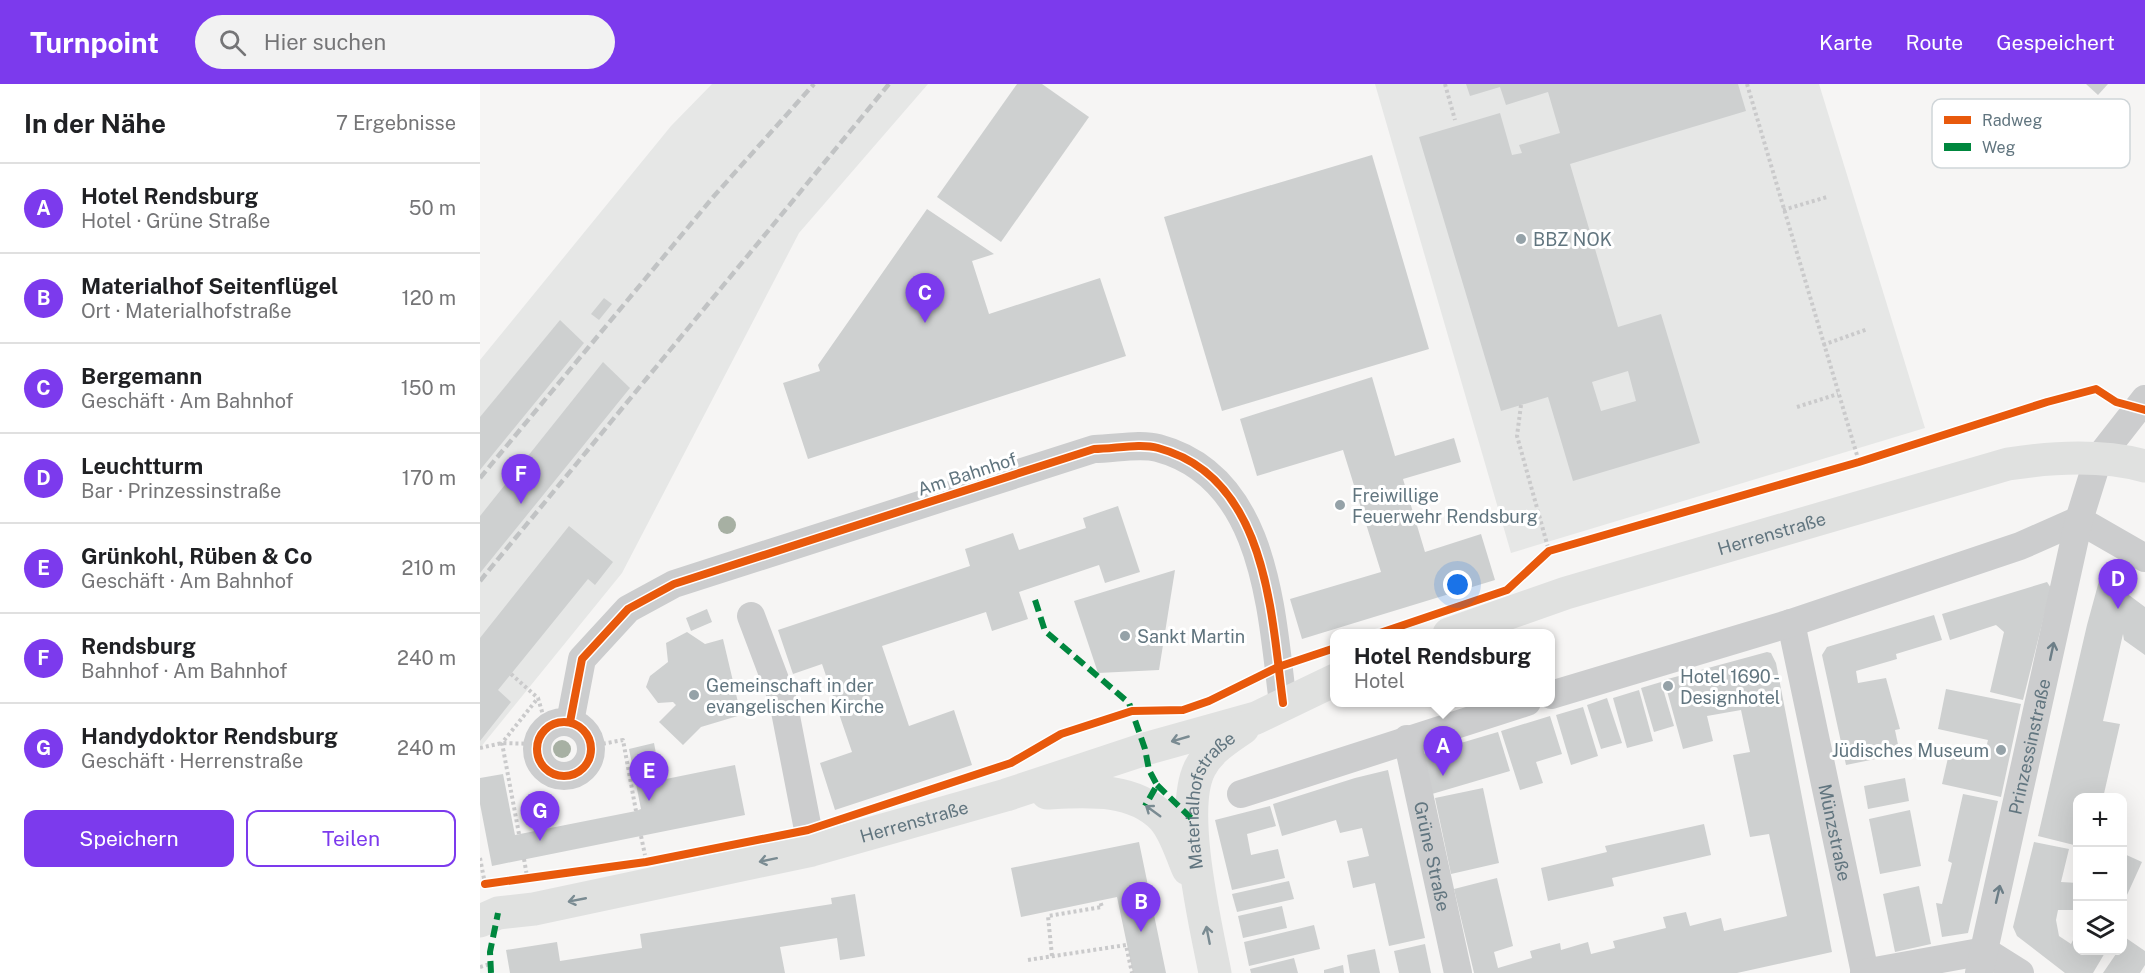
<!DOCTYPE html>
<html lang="de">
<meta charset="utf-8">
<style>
:root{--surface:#fff;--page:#f2f2f2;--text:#202124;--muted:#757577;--line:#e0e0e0;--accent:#7c3aed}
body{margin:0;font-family:"Public Sans",sans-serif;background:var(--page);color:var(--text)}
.controls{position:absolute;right:18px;bottom:18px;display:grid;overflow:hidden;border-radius:12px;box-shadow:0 6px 24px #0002}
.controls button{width:54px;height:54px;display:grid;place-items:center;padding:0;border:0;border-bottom:2px solid var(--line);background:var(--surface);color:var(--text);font:30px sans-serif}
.you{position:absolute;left:978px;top:501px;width:21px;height:21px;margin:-15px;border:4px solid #fff;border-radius:50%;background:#1a73e8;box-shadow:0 0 0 9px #1a73e833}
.badge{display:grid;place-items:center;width:39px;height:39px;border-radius:50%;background:var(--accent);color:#fff;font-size:20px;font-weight:700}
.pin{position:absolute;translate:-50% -50px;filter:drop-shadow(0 2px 3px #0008)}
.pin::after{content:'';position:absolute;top:32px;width:21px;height:18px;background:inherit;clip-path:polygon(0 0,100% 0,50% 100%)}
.popup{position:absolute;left:850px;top:545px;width:225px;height:78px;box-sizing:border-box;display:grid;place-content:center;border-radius:12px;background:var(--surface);filter:drop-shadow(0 2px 4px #0005);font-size:20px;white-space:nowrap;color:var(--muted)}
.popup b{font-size:22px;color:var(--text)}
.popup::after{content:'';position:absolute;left:50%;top:100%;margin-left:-12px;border:12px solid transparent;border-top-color:var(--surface)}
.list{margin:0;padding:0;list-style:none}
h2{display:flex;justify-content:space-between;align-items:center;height:78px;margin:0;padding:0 24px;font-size:26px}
h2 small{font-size:20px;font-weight:400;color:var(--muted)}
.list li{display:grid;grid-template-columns:39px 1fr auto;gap:18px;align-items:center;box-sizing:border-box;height:90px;padding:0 24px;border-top:2px solid var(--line)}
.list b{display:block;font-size:22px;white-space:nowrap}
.list p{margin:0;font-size:20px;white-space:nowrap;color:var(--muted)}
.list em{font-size:20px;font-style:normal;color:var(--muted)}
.actions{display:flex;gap:12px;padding:18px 24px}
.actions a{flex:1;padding:14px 0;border:2px solid var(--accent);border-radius:12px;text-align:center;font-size:21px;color:var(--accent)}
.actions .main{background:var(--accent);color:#fff}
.icon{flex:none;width:33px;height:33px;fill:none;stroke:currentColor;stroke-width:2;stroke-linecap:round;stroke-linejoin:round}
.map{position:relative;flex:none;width:1665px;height:889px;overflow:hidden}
header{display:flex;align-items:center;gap:36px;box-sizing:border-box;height:84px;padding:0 30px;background:var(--accent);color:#fff}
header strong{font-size:28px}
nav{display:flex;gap:33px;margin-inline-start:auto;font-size:21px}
.search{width:420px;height:54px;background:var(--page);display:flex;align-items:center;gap:15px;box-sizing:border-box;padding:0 21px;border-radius:33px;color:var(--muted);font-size:22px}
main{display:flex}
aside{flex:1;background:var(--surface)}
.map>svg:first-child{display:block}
</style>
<header>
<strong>Turnpoint</strong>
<div class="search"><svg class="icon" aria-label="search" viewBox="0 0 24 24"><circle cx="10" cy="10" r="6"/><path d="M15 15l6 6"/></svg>Hier suchen</div>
<nav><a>Karte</a><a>Route</a><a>Gespeichert</a></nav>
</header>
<main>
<aside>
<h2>In der Nähe<small>7 Ergebnisse</small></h2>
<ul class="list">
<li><span class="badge">A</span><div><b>Hotel Rendsburg</b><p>Hotel · Grüne Straße</p></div><em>50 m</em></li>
<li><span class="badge">B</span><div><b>Materialhof Seitenflügel</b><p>Ort · Materialhofstraße</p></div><em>120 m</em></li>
<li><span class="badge">C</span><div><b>Bergemann</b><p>Geschäft · Am Bahnhof</p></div><em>150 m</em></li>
<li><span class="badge">D</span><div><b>Leuchtturm</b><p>Bar · Prinzessinstraße</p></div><em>170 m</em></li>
<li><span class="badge">E</span><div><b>Grünkohl, Rüben &amp; Co</b><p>Geschäft · Am Bahnhof</p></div><em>210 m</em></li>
<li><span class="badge">F</span><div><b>Rendsburg</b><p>Bahnhof · Am Bahnhof</p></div><em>240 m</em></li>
<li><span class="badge">G</span><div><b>Handydoktor Rendsburg</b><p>Geschäft · Herrenstraße</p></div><em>240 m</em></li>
</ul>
<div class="actions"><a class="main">Speichern</a><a>Teilen</a></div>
</aside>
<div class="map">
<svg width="1665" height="889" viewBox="0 0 1665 889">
<rect width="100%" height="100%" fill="#f6f5f4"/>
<g fill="#e6e7e6">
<path d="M 232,0 L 448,0 L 319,149 L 142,489 L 0,664 L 0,276 L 191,42 Z"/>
<path d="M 895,0 L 1339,0 L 1445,344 L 1031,469 Z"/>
</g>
<g fill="#ced0d0" fill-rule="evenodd">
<path d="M 537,0 L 562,0 L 609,33 L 521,158 L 457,113 Z"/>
<path d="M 986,0 L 1258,0 L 1266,27 L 1090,80 L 1138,243 L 1181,230 L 1220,359 L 1093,397 L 1068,313 L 1021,327 L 939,53 L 1020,29 L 1032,71 L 1042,69 L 1039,61 L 1080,49 L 1068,8 L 1026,21 L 1020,3 L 990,12 ZM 1148,287 L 1156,317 L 1121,327 L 1112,298 Z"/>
<path d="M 1606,0 L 1628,0 L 1618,11 Z"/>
<path d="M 892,71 L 949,265 L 742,327 L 684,133 Z"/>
<path d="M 447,125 L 514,170 L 492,177 L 509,230 L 620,194 L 646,272 L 328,375 L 303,299 L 340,287 L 338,281 Z"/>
<path d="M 124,214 L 132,220 L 119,236 L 111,230 Z"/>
<path d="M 80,236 L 104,259 L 0,386 L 0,333 Z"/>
<path d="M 123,278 L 150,304 L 0,489 L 0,432 Z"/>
<path d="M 892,293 L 915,372 L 974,354 L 981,378 L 923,395 L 945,468 L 1001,450 L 1015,496 L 822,555 L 810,515 L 901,488 L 863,366 L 777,392 L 760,335 Z"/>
<path d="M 638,422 L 660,488 L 625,499 L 619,481 L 539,508 L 548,535 L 512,547 L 506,528 L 402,562 L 429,642 L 474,626 L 492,681 L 355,726 L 340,679 L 372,668 L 342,580 L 313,590 L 298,546 L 490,482 L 485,465 L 533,449 L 539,466 L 606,444 L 603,434 Z"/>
<path d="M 89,442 L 133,478 L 115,501 L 108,495 L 18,606 L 31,618 L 0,657 L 0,554 Z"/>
<path d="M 695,486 L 679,586 L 618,589 L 594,517 Z"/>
<path d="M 1626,494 L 1665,523 L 1665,571 L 1644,556 L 1643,550 L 1623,637 L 1640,640 L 1623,714 L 1598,714 L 1598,762 L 1558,752 L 1607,541 L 1619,497 Z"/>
<path d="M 1567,498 L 1571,504 L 1543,616 L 1510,608 L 1524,548 L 1516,541 L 1470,556 L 1462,530 Z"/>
<path d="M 227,525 L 232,538 L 211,547 L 206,534 Z"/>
<path d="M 1454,531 L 1462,556 L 1416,570 L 1417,575 L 1376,587 L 1378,599 L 1406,594 L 1420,645 L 1415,646 L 1420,670 L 1366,681 L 1342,571 L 1347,563 Z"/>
<path d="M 207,548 L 225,560 L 243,555 L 261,631 L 221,643 L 203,661 L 179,638 L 196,621 L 193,618 L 178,619 L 166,603 L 170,592 L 188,578 L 186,559 Z"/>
<path d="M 1287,568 L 1291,569 L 1296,579 L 1352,868 L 1257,889 L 994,889 L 974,805 L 1017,794 L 1033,862 L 1014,868 L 1018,884 L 1052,874 L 1050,867 L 1080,859 L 1081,866 L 1108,858 L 1111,870 L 1135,864 L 1133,857 L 1186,844 L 1183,833 L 1206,828 L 1210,842 L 1241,834 L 1244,847 L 1307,832 L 1289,750 L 1270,753 L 1253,671 L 1270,668 L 1261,626 L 1227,632 L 1233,657 L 1203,665 L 1184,596 Z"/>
<path d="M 1181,598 L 1194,642 L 1174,648 L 1161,604 Z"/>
<path d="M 1466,605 L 1541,620 L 1521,713 L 1462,700 L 1470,665 L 1504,672 L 1508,656 L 1458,645 Z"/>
<path d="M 1159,606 L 1173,657 L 1147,664 L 1133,614 Z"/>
<path d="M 1127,614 L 1142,659 L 1121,665 L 1107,621 Z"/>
<path d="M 1103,623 L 1118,672 L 1091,681 L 1076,631 Z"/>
<path d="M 1070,632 L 1082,670 L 1056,678 L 1063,699 L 1040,706 L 1021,647 Z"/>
<path d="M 1018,648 L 1030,687 L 952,710 L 940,671 Z"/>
<path d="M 174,659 L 181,696 L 255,681 L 265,731 L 12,782 L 0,720 L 0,694 L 23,690 L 35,751 L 156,727 L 161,725 L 149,665 Z"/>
<path d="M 908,686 L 945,854 L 909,862 L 895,799 L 873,804 L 867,777 L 889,772 L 882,744 L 860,749 L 856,736 L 802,752 L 793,720 L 875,694 Z"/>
<path d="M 1425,694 L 1429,717 L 1388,725 L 1384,702 Z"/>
<path d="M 1003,704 L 1019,779 L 971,790 L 955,714 Z"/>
<path d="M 1483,710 L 1518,717 L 1488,849 L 1462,853 L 1456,819 L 1462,820 L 1472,779 L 1468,777 Z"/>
<path d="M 790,722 L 796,742 L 767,750 L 771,771 L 798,765 L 805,794 L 752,806 L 735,736 Z"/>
<path d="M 1430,726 L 1441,782 L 1400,790 L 1389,735 Z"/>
<path d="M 1224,740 L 1231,771 L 1132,794 L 1134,802 L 1068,817 L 1061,784 L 1127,768 L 1125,762 Z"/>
<path d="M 659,758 L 686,889 L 653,889 L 637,813 L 541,833 L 531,784 Z"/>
<path d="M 1554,758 L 1589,765 L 1581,798 L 1598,799 L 1598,826 L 1578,826 L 1576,836 L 1579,852 L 1591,860 L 1598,846 L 1598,867 L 1626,867 L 1613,889 L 1585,889 L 1537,852 L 1533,843 Z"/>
<path d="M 1642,769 L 1662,778 L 1642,822 Z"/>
<path d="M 809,797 L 814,815 L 757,828 L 752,810 Z"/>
<path d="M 1439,802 L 1451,860 L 1415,868 L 1403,810 Z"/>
<path d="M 375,810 L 385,872 L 360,876 L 357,854 L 300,863 L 305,889 L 30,889 L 26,866 L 77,858 L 80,877 L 162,864 L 160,850 L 352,820 L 351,814 Z"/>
<path d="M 802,822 L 807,844 L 763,854 L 758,832 Z"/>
<path d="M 834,841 L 840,865 L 769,882 L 764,858 Z"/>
<path d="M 1646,854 L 1665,867 L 1665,881 L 1660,889 L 1623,889 L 1638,867 L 1642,867 Z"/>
<path d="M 945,860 L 951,889 L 919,889 L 914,867 Z"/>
<path d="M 895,865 L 900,889 L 870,889 L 867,871 Z"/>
<path d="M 814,874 L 818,889 L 771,889 L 770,885 Z"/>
<path d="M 863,881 L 864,889 L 844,889 L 844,886 Z"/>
</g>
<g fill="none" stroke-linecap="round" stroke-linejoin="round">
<g stroke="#cacacb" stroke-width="4" stroke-dasharray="3 3" stroke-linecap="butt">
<path d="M 965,0 L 975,36"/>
<path d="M 1267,0 L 1379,378"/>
<path d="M 1303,126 L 1347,113"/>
<path d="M 1343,261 L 1388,245"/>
<path d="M 1041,321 L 1037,352 L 1069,467"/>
<path d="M 1317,323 L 1358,310"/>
<path d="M 31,590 L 58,614 L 63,631"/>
<path d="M 111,662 L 143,656 L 156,727"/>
<path d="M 0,664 L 22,659 L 57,660"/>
<path d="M 39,750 L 22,659 L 58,614"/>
<path d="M 161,752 L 165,771"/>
<path d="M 0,774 L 5,800"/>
<path d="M 44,775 L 48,798"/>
<path d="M 572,872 L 568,832 L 622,823 L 620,817"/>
<path d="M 548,876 L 646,861 L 652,889"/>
<path d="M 0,883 L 10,880"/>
</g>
<g stroke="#cccdce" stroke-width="28">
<path d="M 1599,436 L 1665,474"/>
<path d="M 271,532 L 303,617 L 332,766"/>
<path id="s1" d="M 1311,539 L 1385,889"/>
<path d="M 1071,611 L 1311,539 L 1540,462 L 1599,436"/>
<path d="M 90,638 L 102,575 L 148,525 L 194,500 L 614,365 C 634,365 660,359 678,364 C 787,393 791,528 803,619"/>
<circle cx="84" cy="665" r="27"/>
<path id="s2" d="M 927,655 L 978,889"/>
<path d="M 761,710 L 1047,618"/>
<path d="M 1505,867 L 1540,889"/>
<path d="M 1384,889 L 1505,867"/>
<path id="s3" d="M 1499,889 L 1599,436 L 1618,375 L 1665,315"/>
</g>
<g stroke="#e0e1e0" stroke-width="33">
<path id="s4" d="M 969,550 L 1086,509 L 1528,380 C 1573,373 1621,370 1665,382"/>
<path d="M 567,709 C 607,707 653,703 683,734 C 695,747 701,769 708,785"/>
<path id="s5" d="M 0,837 L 18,829 L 54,825 L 332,766 L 526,711 L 665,665 L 776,634 L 855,596"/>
<path id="s6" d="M 735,889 C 726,842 698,726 720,684 C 730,665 746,656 763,644"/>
</g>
<g stroke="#c1c3c4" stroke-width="4.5" stroke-dasharray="9 4.5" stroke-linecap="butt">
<path d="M 0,394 L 234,112 L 334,0"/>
<path d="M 0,497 L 409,0"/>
</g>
<g stroke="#00873e" stroke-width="6" stroke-dasharray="12 6" stroke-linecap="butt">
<path d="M 555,516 L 565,547 L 649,619 L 665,665 L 669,686 L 677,701 L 665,722"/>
<path d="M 677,701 L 711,734"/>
<path d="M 11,889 L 10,868 L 18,829"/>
</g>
<g stroke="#fff" stroke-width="11">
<g id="cycleway">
<path d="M 897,550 L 1027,506 L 1069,467 L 1379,378 L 1567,318 L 1616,305 L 1636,318 L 1665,326"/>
<path d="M 90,638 L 102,575 L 148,525 L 194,500 L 614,365 C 634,365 660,359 678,364 C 787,393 791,528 803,619"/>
<circle cx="84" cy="665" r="27"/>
<path d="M 5,800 L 166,778 L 328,746 L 531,679 L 581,650 L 652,627 L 703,626 L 729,617 L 798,583 L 855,564"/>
</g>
</g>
<use href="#cycleway" stroke="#e8590c" stroke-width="8"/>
</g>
<g fill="#a7b0a3">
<circle cx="247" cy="441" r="9"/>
<circle cx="82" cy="665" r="9"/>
</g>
<defs><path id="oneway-shaft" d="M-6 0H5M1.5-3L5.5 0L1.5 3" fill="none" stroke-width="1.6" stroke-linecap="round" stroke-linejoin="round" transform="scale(1.5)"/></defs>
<g stroke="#6c7e87">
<use href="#oneway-shaft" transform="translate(1572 567) rotate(-78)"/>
<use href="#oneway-shaft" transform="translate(1518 810) rotate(-77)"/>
</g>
<g stroke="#7a8b92">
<use href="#oneway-shaft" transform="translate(700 655) rotate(164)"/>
<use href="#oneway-shaft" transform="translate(673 727) rotate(-144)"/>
<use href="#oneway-shaft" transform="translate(288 776) rotate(168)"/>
<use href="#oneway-shaft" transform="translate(97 816) rotate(169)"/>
<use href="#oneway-shaft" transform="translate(728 851) rotate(-101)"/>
</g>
<g fill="#95a2a8" stroke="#fff" stroke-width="2">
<circle cx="1041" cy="155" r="6"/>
<circle cx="860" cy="421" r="6"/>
<circle cx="645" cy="552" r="6"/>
<circle cx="1188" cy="602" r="6"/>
<circle cx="214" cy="611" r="6"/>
<circle cx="1521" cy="666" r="6"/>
</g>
<g text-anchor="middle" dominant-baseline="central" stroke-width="6" stroke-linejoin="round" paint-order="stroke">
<g font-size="18" fill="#61757f" stroke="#fff" text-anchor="start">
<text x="1053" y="155">BBZ NOK</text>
<text x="872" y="411">Freiwillige<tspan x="872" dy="21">Feuerwehr Rendsburg</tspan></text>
<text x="657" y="552">Sankt Martin</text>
<text x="1200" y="592">Hotel 1690 -<tspan x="1200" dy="21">Designhotel</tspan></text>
<text x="226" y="601">Gemeinschaft in der<tspan x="226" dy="21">evangelischen Kirche</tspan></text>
<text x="1509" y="666" text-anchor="end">Jüdisches Museum</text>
</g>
<g font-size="18" fill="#61757f" stroke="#fff">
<text transform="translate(487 390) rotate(-18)">Am Bahnhof</text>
<text stroke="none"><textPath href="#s4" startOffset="338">Herrenstraße</textPath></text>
<text stroke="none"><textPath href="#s3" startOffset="232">Prinzessinstraße</textPath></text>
<text stroke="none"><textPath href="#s6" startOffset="180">Materialhofstraße</textPath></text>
<text stroke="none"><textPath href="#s5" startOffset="446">Herrenstraße</textPath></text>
<text stroke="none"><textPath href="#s1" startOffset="214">Münzstraße</textPath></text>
<text stroke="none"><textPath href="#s2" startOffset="120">Grüne Straße</textPath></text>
</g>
</g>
<rect x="1452" y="15" width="198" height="69" rx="9" fill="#fff" stroke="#d0d6d9" stroke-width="1.5"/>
<rect x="1464" y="32" width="27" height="8" fill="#e8590c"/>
<rect x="1464" y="59" width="27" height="8" fill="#00873e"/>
<g font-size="16" fill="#61757f">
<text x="1502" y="42">Radweg</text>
<text x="1502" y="69">Weg</text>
</g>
</svg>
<div class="controls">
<button>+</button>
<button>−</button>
<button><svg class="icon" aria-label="layers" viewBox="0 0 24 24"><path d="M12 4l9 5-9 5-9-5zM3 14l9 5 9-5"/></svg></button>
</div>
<div class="you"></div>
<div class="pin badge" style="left:963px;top:692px">A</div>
<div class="popup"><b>Hotel Rendsburg</b>Hotel</div>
<div class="pin badge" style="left:661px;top:848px">B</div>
<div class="pin badge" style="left:445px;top:239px">C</div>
<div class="pin badge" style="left:1638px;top:525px">D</div>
<div class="pin badge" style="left:169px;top:717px">E</div>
<div class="pin badge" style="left:41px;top:420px">F</div>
<div class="pin badge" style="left:60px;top:757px">G</div>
</div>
</main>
